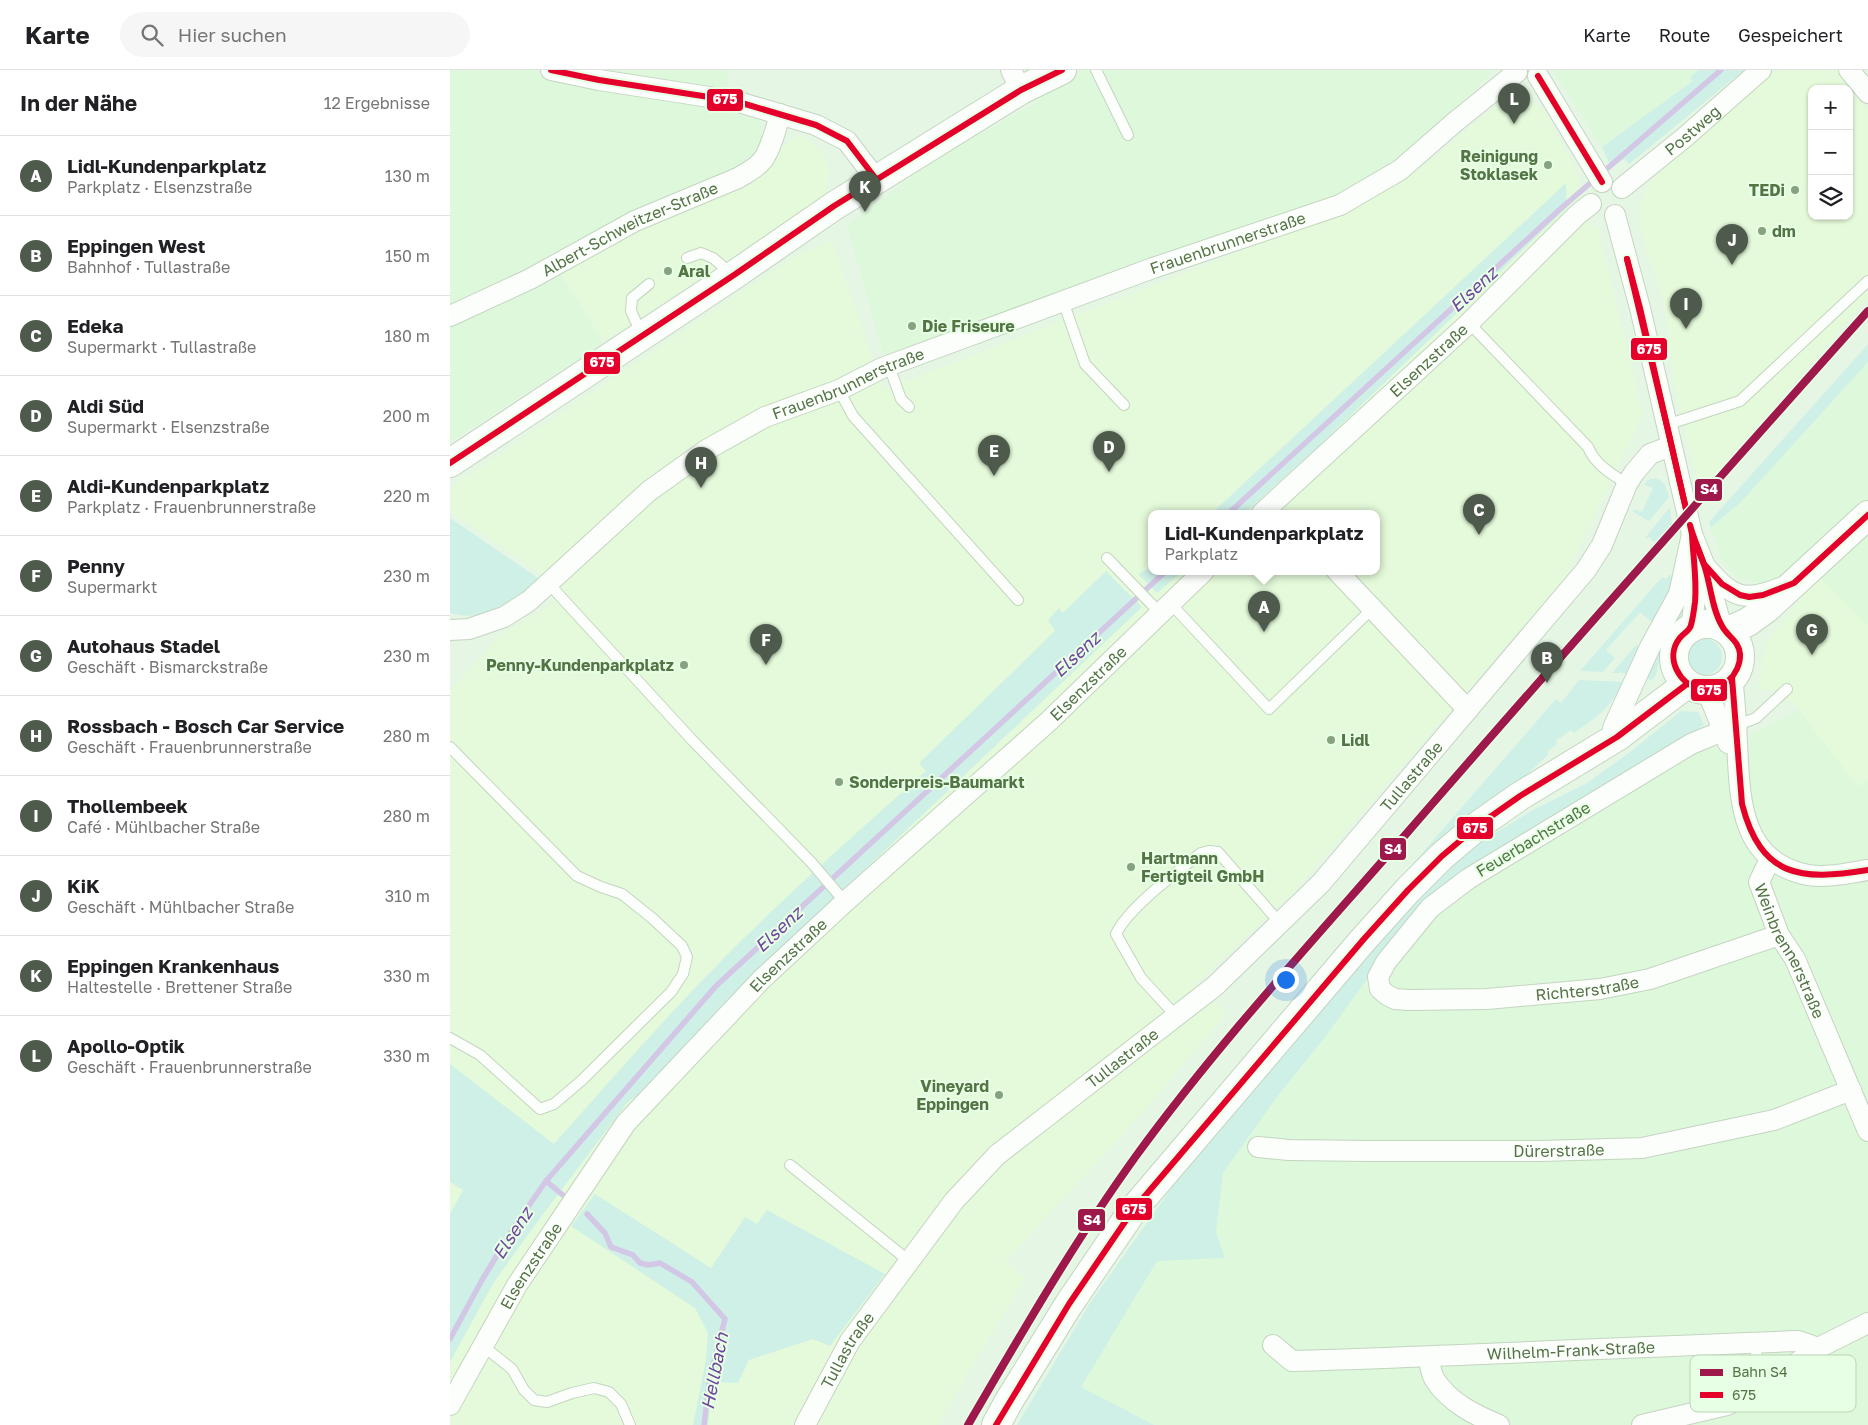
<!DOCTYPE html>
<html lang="de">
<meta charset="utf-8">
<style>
:root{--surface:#fff;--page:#f6f6f6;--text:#202124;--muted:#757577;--line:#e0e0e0;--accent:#4e5b4c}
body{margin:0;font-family:"Golos Text",sans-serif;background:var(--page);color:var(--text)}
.controls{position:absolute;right:15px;top:15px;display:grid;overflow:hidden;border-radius:10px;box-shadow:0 1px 4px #0004}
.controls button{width:45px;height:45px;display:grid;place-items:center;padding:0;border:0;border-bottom:1px solid var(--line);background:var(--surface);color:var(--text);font:25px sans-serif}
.you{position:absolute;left:835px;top:909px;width:18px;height:18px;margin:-12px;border:4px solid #fff;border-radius:50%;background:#1a73e8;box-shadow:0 0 0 8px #1a73e833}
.badge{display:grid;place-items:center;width:32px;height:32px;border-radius:50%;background:var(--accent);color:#fff;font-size:16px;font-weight:700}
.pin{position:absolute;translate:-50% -41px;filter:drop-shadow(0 1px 2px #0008)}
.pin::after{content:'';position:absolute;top:26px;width:18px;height:15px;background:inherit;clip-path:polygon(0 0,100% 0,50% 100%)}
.popup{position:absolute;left:698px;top:440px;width:232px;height:65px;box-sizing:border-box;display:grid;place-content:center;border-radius:10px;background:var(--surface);filter:drop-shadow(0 1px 4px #0005);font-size:16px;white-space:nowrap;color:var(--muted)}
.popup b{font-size:19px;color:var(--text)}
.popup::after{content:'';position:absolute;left:50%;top:100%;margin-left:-10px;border:10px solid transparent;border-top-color:var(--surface)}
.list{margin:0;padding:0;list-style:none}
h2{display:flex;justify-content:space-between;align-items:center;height:65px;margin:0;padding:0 20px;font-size:21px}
h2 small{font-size:16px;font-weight:400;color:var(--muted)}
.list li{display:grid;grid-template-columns:32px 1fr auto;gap:15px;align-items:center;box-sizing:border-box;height:80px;padding:0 20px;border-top:1px solid var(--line)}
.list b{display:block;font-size:19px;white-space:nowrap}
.list p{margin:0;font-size:16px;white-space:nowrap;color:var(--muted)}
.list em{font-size:16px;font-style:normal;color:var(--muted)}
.icon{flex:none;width:28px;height:28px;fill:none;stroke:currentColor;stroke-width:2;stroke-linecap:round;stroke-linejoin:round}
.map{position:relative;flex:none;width:1418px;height:1355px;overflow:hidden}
header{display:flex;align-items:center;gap:30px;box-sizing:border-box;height:70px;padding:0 25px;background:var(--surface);border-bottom:1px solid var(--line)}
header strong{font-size:24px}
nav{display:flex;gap:28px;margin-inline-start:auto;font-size:18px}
.search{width:350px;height:45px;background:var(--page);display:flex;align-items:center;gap:12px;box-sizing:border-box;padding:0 18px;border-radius:28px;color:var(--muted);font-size:19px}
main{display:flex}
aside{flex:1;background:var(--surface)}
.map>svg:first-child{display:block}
</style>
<header>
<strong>Karte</strong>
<div class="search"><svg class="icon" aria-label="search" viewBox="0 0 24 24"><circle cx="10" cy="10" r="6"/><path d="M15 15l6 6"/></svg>Hier suchen</div>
<nav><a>Karte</a><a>Route</a><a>Gespeichert</a></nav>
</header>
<main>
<aside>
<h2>In der Nähe<small>12 Ergebnisse</small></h2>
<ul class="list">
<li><span class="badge">A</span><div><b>Lidl-Kundenparkplatz</b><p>Parkplatz · Elsenzstraße</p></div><em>130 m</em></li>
<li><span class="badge">B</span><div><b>Eppingen West</b><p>Bahnhof · Tullastraße</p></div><em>150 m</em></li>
<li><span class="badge">C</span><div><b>Edeka</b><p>Supermarkt · Tullastraße</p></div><em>180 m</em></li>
<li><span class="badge">D</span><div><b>Aldi Süd</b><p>Supermarkt · Elsenzstraße</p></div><em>200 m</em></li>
<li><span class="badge">E</span><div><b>Aldi-Kundenparkplatz</b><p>Parkplatz · Frauenbrunnerstraße</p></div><em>220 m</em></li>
<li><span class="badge">F</span><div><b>Penny</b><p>Supermarkt</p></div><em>230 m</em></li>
<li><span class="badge">G</span><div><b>Autohaus Stadel</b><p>Geschäft · Bismarckstraße</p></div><em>230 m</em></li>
<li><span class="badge">H</span><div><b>Rossbach - Bosch Car Service</b><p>Geschäft · Frauenbrunnerstraße</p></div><em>280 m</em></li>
<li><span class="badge">I</span><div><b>Thollembeek</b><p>Café · Mühlbacher Straße</p></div><em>280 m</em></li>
<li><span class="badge">J</span><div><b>KiK</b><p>Geschäft · Mühlbacher Straße</p></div><em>310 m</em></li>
<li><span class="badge">K</span><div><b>Eppingen Krankenhaus</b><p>Haltestelle · Brettener Straße</p></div><em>330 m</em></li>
<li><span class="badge">L</span><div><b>Apollo-Optik</b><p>Geschäft · Frauenbrunnerstraße</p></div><em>330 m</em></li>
</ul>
</aside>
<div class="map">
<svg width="1418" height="1355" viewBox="0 0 1418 1355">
<rect width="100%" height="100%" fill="#e6f6e5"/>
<g fill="#def8db">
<path d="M 0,0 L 278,0 L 278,16 L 273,41 L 310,50 L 313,71 L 300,95 L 101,189 L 153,273 L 0,372 Z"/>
<path d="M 571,0 L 1044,0 L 954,89 L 876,133 L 435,290 L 397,156 L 484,90 L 587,32 Z"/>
<path d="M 1103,0 L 1249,0 L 1240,7 L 1243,11 L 1152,77 Z"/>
<path d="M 1418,292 L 1418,555 L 1351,489 L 1329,508 L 1316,516 L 1288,508 L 1272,489 L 1261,457 L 1290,433 Z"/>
<path d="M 1349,640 L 1408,716 L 1418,710 L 1418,1355 L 704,1355 L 631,1317 L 707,1190 L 775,1188 L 766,1162 L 773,1103 L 826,1028 L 875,967 L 915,912 L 939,911 L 943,897 L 989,841 L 1003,828 L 1253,676 L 1264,677 L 1271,680 Z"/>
</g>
<g fill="#e4fada" fill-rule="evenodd">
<path d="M 1328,0 L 1386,0 L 1418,39 L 1418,228 L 1250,421 L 1226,324 L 1214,233 L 1195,176 L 1188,145 L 1197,115 L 1251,63 ZM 1362,19 L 1399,19 L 1399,146 L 1362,146 Z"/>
<path d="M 1062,22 L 1092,37 L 1126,100 L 1140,155 L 1148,157 L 1193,345 L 1115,507 L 844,821 L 745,914 L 776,943 L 696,1039 L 555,1192 L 575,1208 L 488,1355 L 0,1355 L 0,621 L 50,565 L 96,539 L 113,519 L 0,441 L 0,418 L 341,189 L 382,170 L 433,320 L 908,136 L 975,95 ZM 702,443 L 926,443 L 926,501 L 702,501 Z"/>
<path d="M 352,66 L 361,71 L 371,81 L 380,98 L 377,119 L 368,132 L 154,271 L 110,201 L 216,142 L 318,98 L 333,77 L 343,68 Z"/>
<path d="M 1369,507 L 1418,555 L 1418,710 L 1408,717 L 1349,640 L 1327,620 L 1308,620 L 1315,575 L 1349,530 Z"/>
</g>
<g fill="#cff0e6">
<path d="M 1249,0 L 1294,0 L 1179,94 L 1175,89 L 1161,97 L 1152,77 L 1243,11 L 1240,7 Z"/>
<path d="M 1116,113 L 1117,137 L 871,374 L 795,443 L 762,443 Z"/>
<path d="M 1418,274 L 1418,292 L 1290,433 L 1261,457 L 1259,452 Z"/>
<path d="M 1205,408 C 1215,411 1216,417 1219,427 L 1199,451 L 1183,442 L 1184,439 L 1192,442 L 1203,418 L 1194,415 L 1198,410 Z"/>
<path d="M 1220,437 L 1222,455 L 1205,473 L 1199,467 L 1197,469 L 1195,468 Z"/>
<path d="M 0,448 L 91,510 C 78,520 65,532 50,540 C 38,547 12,547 0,543 Z"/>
<path d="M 701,497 L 702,501 L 733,501 L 707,523 L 688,504 Z"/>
<path d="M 656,501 L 692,537 L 277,930 L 192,1022 L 177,1033 L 85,1155 L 44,1212 L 0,1292 L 0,1144 L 13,1120 L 0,1112 L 0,994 L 104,1074 C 165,1005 226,935 292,870 C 351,812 414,756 476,701 L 469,693 L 605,561 L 598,550 L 609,538 L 613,543 Z"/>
<path d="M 1220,505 L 1223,506 L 1219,520 L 1202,552 L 1190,542 L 1156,580 L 1165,588 L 1153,602 L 1130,601 L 1212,507 L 1216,509 Z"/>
<path d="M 1233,531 L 1239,534 L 1230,551 L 1222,558 L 1214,571 L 1206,605 L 1201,611 L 1193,604 Z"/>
<circle cx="1254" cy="587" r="18"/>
<path d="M 1186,575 L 1189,576 L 1176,603 L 1162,603 Z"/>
<path d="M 1129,610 L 1173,612 C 1161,638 1146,648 1124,663 L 1121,660 L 1106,671 L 1107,674 L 1097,682 L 1099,684 L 1074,707 L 1042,731 L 920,843 L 1106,629 L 1111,633 Z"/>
<path d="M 1231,641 L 1248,642 L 1254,655 L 1241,665 L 980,832 L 915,912 L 875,967 L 826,1028 L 773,1103 L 766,1162 L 775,1188 L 707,1191 L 631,1317 L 704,1355 L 567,1355 L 640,1233 L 723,1116 L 838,973 L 1006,787 L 1083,740 L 1137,713 L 1180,682 Z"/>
<path d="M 145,1124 L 261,1198 L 295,1147 L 307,1154 L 317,1140 L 435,1204 L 380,1276 L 363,1269 L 299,1290 L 288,1313 L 266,1312 L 262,1315 L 258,1355 L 243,1355 L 256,1290 L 258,1263 L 245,1238 L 121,1156 Z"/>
</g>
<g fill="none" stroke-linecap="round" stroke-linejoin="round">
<g stroke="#d3c7e6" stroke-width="5.5">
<path d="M 779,443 L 1108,141 L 1271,0"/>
<path d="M 96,1111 L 114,1126"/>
<path d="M 137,1144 L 155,1163 L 161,1177 L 183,1185 L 190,1193 L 198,1195 L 210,1193 L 242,1212 L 275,1249 L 260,1307 L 254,1355"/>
<path d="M 0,1269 L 32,1210 L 66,1154 L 96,1111 L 266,916 L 716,501"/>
</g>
<g stroke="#c4d5c0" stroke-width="12">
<g id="lane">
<path d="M 646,0 L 678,65"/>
<path d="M 237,188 L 251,183 L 263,188 L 283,205"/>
<path d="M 613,231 L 635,294 L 674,335"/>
<path d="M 1019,253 L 1138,377 C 1145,395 1162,404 1177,414"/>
<path d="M 192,265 L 181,241 L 182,228 L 199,214"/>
<path d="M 439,296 L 451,329 L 459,337"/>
<path d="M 389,320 L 403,346 L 568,530"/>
<path d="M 1216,355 L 1290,331 L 1418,211"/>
<path d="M 657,488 L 710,543"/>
<path d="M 99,514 L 243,671 L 361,792 L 395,832"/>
<path d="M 721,534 L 819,639 L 922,539"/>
<path d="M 1287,655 L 1306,648 L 1337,619"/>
<path d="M 0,677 L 127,806 L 151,817 L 172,824 L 202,848 L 232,876 L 237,887 L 233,904 L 221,922 L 131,1011 L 104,1034 L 90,1039 L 30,985 L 0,968"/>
<path d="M 726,946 L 691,908 L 666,864 C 678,838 727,802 751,783 L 759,781 L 768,782 L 830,853"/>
<path d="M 340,1095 L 459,1191"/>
<path d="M 1303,1272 L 1315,1315"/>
<path d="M 33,1276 L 62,1299 L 74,1320 L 84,1330 L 97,1332 L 122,1323 L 144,1318 L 159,1322 L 171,1334 L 180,1355"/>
</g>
</g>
<g stroke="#c4d5c0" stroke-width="22">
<g id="street">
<path d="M 101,0 L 149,10 L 285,31 L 366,55 L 397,71 L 426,109"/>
<path d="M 561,0 L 571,20"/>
<path d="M 1399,0 L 1418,23"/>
<path d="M 1088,6 L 1152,112"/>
<path id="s1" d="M 1172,118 L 1235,67 L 1311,0"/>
<path d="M 1165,145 L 1190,238 L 1242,464 L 1254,494 L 1272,558"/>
<path id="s2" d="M 0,246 L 80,209 L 185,151 L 288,108 C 296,103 305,99 311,92 C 319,84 327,56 330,44"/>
<path id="s3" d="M 812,443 L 1019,253 L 1128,144 L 1141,134"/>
<path d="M 1255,496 C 1283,529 1294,533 1335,516"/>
<path d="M 887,501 L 1018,640"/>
<path d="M 1241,557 L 1245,530 L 1243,491"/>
<path id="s4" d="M 0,560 L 19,559 L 54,547 L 79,531 L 199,421 L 258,379 L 315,347 L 389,320 L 432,298 L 703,198 L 890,135 L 950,100 L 1005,52 L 1067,2"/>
<path d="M 1282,608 C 1285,630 1286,651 1287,673 C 1290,727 1289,788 1353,804 C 1374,809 1398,803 1418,800"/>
<path d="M 1257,620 L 1278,673"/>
<path id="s5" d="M 1287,655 L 1241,674 L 1018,809 L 980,838 L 936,892 L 928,907 L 930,919 L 937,925 L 945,929 L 959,930 L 1037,929 L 1150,919 L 1200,909 L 1329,865"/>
<path d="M 1163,658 L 1200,577 L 1229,524 L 1242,464"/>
<path id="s6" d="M 1320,789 L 1309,812 L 1329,865 L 1345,889 L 1418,1061"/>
<path id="s7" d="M 808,1077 L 839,1080 L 919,1081 L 1091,1081 L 1192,1078 L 1324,1050 L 1401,1020"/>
<path id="s8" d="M 823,1275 L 842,1291 C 1011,1286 1179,1277 1348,1271 L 1368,1278 L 1418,1253"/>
<path d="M 978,1287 C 980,1294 981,1304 985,1310 C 1000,1333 1025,1345 1049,1355"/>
<path id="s9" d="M 0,1335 L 67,1215 L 176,1053 L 311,910 L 395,832 L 599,651 L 754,501"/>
<path id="s10" d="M 355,1355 L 400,1271 L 504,1131 L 547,1085 L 765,916 L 871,813 L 1136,500 L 1152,475 L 1177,414 L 1184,403 L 1200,384 L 1221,376"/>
<path d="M 1192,1355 L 1277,1335 L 1315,1315 L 1368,1278"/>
</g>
</g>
<g stroke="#c3d5bf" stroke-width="30">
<g id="secondary">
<path d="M 0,393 L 284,205 L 384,136 L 571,20 L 612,0"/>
<circle cx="1257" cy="587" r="33"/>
<path d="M 1278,561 L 1298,552 L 1316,539 L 1418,445"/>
<path d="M 546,1355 L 559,1331 L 619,1234 L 683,1140 L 913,870 L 958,820 L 992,786 L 1030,754 L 1070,726 L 1167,667 L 1237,614"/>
</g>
</g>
<use href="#lane" stroke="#fbfefb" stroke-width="10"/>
<use href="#street" stroke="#fbfefb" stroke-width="20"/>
<use href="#secondary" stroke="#fbfefb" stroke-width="28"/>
<g stroke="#e7ffe5" stroke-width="10">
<g id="bus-1">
<path d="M 101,0 L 149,10 L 285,31 L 366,55 L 397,71 L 426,109"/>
<path d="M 1088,6 L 1152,112"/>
<path d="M 1177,189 L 1190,238 L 1220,369"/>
<path d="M 1177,189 L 1220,369"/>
<path d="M 1220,369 L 1236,439"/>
<path d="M 1220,369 L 1236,439"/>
<path d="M 0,393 L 284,205 L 384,136 L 571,20 L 612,0"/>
<path d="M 1240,455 C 1244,470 1251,484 1255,498 C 1261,517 1262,539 1272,556 C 1278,567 1289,571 1290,584 C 1291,604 1270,625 1250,619 C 1229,614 1215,588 1229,569 C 1232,564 1240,561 1241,555 C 1243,548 1244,540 1245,532 C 1247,510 1243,486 1242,464 Z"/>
<path d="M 1246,475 L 1254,494 L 1272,514 L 1290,525 L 1299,527 L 1313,525 L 1344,513 L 1418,445"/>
<path d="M 1282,608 L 1292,734 C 1311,808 1351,811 1418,800"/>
<path d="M 546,1355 L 619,1234 L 683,1140 L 913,870 L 958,820 L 992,786 L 1030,754 L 1070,726 L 1167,667 L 1237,614"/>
</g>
</g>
<use href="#bus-1" stroke="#e4002b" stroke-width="6"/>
<g stroke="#e7ffe5" stroke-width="11">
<path id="rail-1" d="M 518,1355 C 571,1264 624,1172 686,1086 C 767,975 860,874 950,771 C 1104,593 1261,417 1418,241"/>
</g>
<use href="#rail-1" stroke="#9f184c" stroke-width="8"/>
</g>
<g fill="#87a27e" stroke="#e7ffe5" stroke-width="2">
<circle cx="1098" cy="95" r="5"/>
<circle cx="1345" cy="120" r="5"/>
<circle cx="1312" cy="161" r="5"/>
<circle cx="218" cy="201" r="5"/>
<circle cx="462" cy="256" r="5"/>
<circle cx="234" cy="595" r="5"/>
<circle cx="881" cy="670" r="5"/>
<circle cx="389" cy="712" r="5"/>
<circle cx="681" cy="797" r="5"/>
<circle cx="549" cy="1025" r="5"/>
</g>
<g text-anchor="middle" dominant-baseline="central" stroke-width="4" stroke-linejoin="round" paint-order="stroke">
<g font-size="16" fill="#547446" stroke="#e7ffe5">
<text stroke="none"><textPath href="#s1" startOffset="91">Postweg</textPath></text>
<text stroke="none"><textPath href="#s2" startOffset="200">Albert-Schweitzer-Straße</textPath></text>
<text stroke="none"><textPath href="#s4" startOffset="881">Frauenbrunnerstraße</textPath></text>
<text stroke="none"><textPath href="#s3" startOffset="226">Elsenzstraße</textPath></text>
<text stroke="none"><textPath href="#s4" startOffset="476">Frauenbrunnerstraße</textPath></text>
<text stroke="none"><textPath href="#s9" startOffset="971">Elsenzstraße</textPath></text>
<text stroke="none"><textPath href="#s10" startOffset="896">Tullastraße</textPath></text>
<text transform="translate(1083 769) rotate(-31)">Feuerbachstraße</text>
<text stroke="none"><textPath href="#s6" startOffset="101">Weinbrennerstraße</textPath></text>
<text stroke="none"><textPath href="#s9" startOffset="566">Elsenzstraße</textPath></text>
<text stroke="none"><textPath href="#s5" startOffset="668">Richterstraße</textPath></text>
<text stroke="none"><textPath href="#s10" startOffset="491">Tullastraße</textPath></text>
<text stroke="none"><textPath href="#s7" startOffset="301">Dürerstraße</textPath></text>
<text stroke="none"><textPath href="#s9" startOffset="161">Elsenzstraße</textPath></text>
<text stroke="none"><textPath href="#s10" startOffset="86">Tullastraße</textPath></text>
<text stroke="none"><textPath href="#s8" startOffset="304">Wilhelm-Frank-Straße</textPath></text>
</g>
<g font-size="16" font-weight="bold" fill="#547446" stroke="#e7ffe5" text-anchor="start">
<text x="1088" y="86" text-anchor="end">Reinigung<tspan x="1088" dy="18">Stoklasek</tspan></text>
<text x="1335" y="120" text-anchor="end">TEDi</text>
<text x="1322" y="161">dm</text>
<text x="228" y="201">Aral</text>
<text x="472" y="256">Die Friseure</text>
<text x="224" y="595" text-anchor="end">Penny-Kundenparkplatz</text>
<text x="891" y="670">Lidl</text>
<text x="399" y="712">Sonderpreis-Baumarkt</text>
<text x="691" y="788">Hartmann<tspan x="691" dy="18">Fertigteil GmbH</tspan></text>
<text x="539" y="1016" text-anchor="end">Vineyard<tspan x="539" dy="18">Eppingen</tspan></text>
</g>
<g font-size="18" font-style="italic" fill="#71469e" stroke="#e7ffe5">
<text transform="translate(1023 219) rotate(-43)">Elsenz</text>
<text transform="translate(626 584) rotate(-43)">Elsenz</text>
<text transform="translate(328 859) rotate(-43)">Elsenz</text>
<text transform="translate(62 1163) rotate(-57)">Elsenz</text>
<text transform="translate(264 1301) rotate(-79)">Hellbach</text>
</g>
</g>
<rect x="1240" y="1285" width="166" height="57" rx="8" fill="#e7ffe5" stroke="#bbd5b5" stroke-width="1"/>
<rect x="1250" y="1299" width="23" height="7" fill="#9f184c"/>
<rect x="1250" y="1322" width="23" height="6" fill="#e4002b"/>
<g font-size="14" fill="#547446">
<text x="1282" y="1307">Bahn S4</text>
<text x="1282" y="1330">675</text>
</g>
<g stroke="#e7ffe5" stroke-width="2">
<rect x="256" y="18" width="38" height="24" rx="5" fill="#e4002b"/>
<rect x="1180" y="267" width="38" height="24" rx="5" fill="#e4002b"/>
<rect x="133" y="281" width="38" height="24" rx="5" fill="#e4002b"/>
<rect x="1244" y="408" width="29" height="24" rx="5" fill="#9f184c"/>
<rect x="1240" y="608" width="38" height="24" rx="5" fill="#e4002b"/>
<rect x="1006" y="746" width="38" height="24" rx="5" fill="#e4002b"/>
<rect x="929" y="767" width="28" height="24" rx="5" fill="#9f184c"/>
<rect x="665" y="1127" width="38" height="24" rx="5" fill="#e4002b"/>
<rect x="627" y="1138" width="29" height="24" rx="5" fill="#9f184c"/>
</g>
<g font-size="14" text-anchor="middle" font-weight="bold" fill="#fff">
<text x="275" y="34">675</text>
<text x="1199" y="284">675</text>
<text x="152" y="297">675</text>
<text x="1259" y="424">S4</text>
<text x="1259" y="625">675</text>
<text x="1025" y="763">675</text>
<text x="943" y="784">S4</text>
<text x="684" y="1144">675</text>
<text x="642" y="1155">S4</text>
</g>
</svg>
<div class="controls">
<button>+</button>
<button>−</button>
<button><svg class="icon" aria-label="layers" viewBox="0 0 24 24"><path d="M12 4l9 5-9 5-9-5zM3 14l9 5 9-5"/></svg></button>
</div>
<div class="you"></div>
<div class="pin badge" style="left:814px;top:562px">A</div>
<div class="popup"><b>Lidl-Kundenparkplatz</b>Parkplatz</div>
<div class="pin badge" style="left:1097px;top:613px">B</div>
<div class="pin badge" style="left:1029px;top:465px">C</div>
<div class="pin badge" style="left:659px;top:402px">D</div>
<div class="pin badge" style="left:544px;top:406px">E</div>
<div class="pin badge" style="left:316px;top:595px">F</div>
<div class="pin badge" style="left:1362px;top:585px">G</div>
<div class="pin badge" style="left:251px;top:418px">H</div>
<div class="pin badge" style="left:1236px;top:259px">I</div>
<div class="pin badge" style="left:1282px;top:195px">J</div>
<div class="pin badge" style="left:415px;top:142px">K</div>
<div class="pin badge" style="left:1064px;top:54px">L</div>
</div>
</main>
